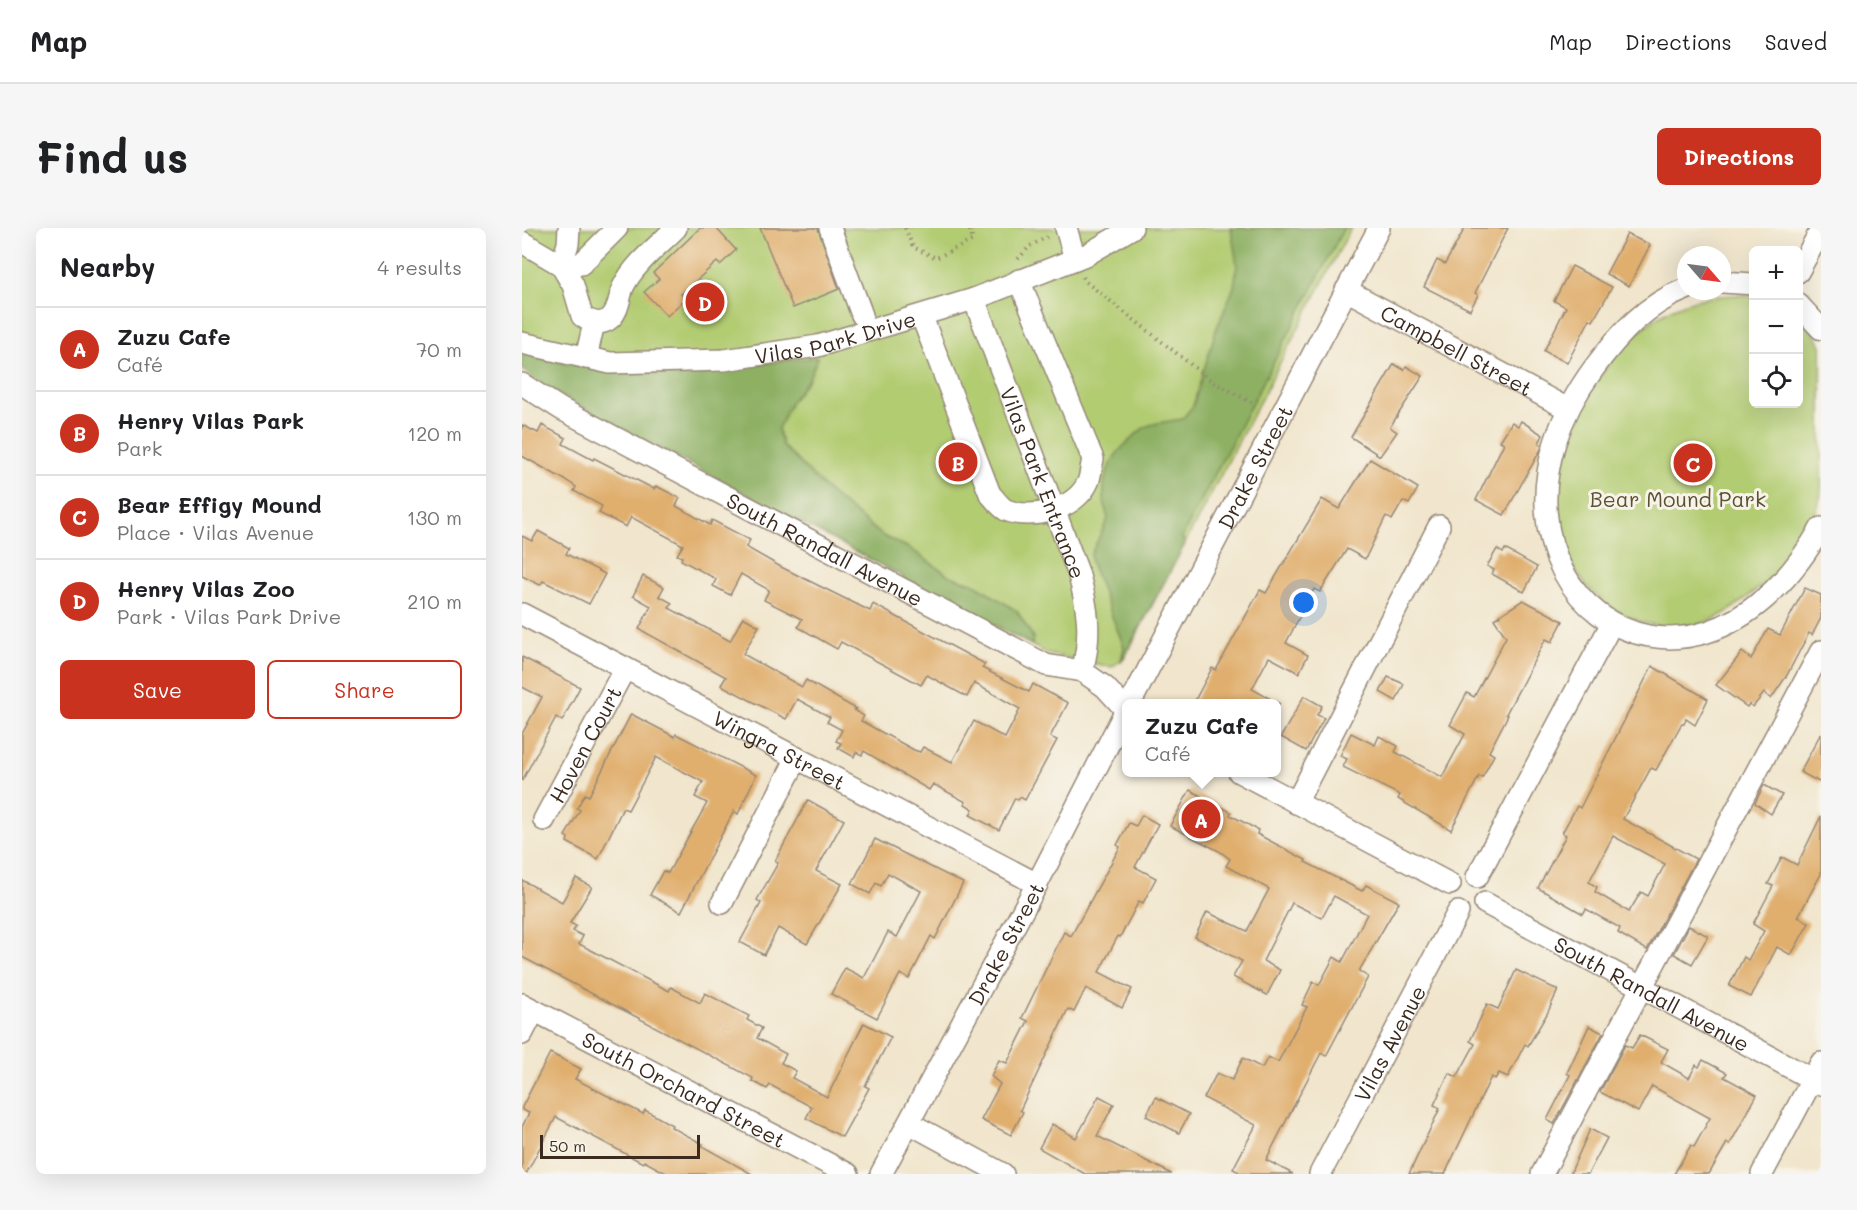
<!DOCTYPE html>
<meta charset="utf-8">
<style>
:root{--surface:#fff;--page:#f6f6f6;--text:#202124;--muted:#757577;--line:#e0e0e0;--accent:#c8321e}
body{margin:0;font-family:Mali,sans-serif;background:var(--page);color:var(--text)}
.controls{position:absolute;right:18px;top:18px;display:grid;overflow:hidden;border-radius:9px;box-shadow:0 6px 24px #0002}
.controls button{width:54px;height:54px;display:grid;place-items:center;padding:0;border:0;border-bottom:2px solid var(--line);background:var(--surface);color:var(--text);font:30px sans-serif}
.compass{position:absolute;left:1155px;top:18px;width:54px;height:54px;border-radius:50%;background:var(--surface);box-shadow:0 6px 24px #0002;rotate:118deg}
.scale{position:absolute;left:18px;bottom:15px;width:160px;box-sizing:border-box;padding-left:6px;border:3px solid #3b2a1e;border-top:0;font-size:16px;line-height:21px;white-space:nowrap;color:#3b2a1e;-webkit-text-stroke:4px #f7f3e8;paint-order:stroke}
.you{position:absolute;left:782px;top:375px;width:21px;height:21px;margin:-15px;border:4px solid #fff;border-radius:50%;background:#1a73e8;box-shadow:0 0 0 9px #1a73e833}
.badge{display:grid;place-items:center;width:39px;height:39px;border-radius:50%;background:var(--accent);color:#fff;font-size:20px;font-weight:700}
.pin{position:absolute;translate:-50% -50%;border:3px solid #fff;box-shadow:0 2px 6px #0006}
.popup{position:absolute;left:600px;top:471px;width:159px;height:78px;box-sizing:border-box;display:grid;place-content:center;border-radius:9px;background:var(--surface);filter:drop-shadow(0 2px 4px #0005);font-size:20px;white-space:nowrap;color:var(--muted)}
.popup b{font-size:22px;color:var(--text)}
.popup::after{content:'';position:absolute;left:50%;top:100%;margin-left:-12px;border:12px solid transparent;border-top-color:var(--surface)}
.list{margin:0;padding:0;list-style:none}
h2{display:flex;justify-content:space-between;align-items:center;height:78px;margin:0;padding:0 24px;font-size:26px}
h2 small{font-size:20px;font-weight:400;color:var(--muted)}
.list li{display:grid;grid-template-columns:39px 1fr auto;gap:18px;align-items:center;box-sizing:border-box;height:84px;padding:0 24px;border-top:2px solid var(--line)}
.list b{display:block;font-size:22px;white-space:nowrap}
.list p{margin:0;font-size:20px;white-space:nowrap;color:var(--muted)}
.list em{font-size:20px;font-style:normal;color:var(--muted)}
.actions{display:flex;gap:12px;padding:18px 24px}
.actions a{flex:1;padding:14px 0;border:2px solid var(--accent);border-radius:9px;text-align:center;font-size:21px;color:var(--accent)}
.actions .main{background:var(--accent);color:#fff}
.icon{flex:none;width:33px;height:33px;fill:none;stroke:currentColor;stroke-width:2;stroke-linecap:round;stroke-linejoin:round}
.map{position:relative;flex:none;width:1299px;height:946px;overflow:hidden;border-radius:9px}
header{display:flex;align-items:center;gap:36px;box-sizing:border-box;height:84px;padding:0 30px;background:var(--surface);border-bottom:2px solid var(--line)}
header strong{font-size:28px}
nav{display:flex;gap:33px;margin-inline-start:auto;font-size:21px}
.intro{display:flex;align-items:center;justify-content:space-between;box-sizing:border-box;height:144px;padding:0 36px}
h1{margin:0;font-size:42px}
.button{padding:15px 27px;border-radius:9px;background:var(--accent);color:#fff;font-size:21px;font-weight:700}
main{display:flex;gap:36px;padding:0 36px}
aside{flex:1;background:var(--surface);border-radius:9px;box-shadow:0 6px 24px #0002}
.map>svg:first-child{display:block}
</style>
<header>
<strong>Map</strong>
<nav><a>Map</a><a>Directions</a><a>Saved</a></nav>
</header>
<div class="intro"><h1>Find us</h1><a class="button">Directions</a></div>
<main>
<aside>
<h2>Nearby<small>4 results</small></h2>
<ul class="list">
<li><span class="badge">A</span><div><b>Zuzu Cafe</b><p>Café</p></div><em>70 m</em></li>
<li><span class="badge">B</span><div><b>Henry Vilas Park</b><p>Park</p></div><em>120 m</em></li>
<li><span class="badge">C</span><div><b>Bear Effigy Mound</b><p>Place · Vilas Avenue</p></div><em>130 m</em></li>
<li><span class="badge">D</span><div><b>Henry Vilas Zoo</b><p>Park · Vilas Park Drive</p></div><em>210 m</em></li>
</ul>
<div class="actions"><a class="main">Save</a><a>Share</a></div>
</aside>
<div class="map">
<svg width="1299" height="946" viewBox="0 0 1299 946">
<rect width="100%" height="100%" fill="#f7f3e8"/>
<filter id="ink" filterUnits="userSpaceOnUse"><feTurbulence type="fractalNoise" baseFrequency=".0167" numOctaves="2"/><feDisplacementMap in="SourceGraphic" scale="12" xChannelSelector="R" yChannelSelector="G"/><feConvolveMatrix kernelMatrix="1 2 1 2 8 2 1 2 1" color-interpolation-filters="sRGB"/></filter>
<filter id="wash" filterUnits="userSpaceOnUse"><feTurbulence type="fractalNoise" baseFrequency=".008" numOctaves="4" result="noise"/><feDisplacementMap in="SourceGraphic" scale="24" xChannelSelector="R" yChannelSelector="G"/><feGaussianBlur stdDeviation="1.35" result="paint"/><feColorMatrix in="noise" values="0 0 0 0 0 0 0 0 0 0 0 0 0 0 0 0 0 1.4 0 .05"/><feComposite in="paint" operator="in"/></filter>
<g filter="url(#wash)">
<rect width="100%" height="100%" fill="#f1e6cd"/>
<g fill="#b2cc72" stroke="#767b48" stroke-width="1.5">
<path d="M 0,0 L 829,0 L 603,429 L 590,439 L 526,426 L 395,356 L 383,353 L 380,348 L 40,168 L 0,141 Z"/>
<path d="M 1224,67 L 1231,69 L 1232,176 L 1276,176 L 1277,91 C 1283,98 1297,108 1299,119 C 1299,131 1299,147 1299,160 C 1299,193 1299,226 1299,260 C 1299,294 1258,343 1232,364 C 1213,379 1197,392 1173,397 C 1122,407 1072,378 1049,334 C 1043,324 1037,311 1036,300 C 1027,222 1078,118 1149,81 C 1174,69 1198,67 1224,67 Z"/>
</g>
<g fill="#8db064" stroke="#646d41" stroke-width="1.5">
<path d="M 709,0 L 822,0 L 660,309 L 663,316 L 599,434 L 602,419 L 569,334 L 569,326 L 586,291 C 576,258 583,233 609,211 C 614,206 621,199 628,197 C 638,194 650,193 660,191 L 671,178 L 694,102 L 712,59 L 715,37 Z"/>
<path d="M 6,125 C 108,160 193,139 296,129 L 287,150 L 269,174 L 256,201 L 261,218 L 309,266 L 361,308 L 387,320 L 428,348 L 453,356 L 495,383 L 511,409 L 510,417 L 395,356 L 383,353 L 380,348 L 18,157 L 0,141 L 0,127 Z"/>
</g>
<g id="blocks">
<g fill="#e0af6e" fill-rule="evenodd">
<path d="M 178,0 L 194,0 L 214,22 L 198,37 L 195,34 L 159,66 L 163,71 L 145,88 L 122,64 L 137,51 L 131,45 Z"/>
<path d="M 238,0 L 296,0 L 317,61 L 271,80 Z"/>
<path d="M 943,0 L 986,0 L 953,65 L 956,67 L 948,82 L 902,59 L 915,32 L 923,36 Z"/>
<path d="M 1105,6 L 1128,17 L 1107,58 L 1084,46 Z"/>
<path d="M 1050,38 L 1090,59 L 1071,93 L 1068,91 L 1045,135 L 1022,123 L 1044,79 L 1032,73 Z"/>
<path d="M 872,136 L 882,142 L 884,138 L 901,148 L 868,199 L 875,204 L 858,228 L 829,209 Z"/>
<path d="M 999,193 L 1021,207 L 1017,215 L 1020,217 L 1019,221 L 982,287 L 954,272 L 982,215 L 978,213 L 990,194 L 996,198 Z"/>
<path d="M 0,197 L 16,205 L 20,197 L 44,210 L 41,216 L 71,232 L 72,230 L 132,261 L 134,258 L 158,270 L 154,278 L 188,297 L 190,292 L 228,312 L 224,319 L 259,339 L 348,383 L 351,376 L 463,436 L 460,440 L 507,464 L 511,456 L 546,475 L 528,509 L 535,512 L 503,572 L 498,569 L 496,572 L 493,570 L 477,602 L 448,587 L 451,581 L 443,576 L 444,574 L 411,556 L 407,562 L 342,523 L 340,527 L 334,524 L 332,529 L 316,520 L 319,515 L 314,513 L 320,502 L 305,494 L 308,489 L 275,471 L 264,491 L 199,457 L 204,449 L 117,401 L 129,378 L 111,368 L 121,348 L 142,359 L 137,368 L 150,375 L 147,380 L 208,413 L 221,389 L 237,398 L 221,426 L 280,459 L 284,452 L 334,481 L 332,482 L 342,488 L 339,493 L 392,522 L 398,524 L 401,519 L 430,534 L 452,493 L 483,510 L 498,481 L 452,455 L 445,469 L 405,447 L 399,457 L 319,414 L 315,421 L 276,399 L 280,391 L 242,372 L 247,362 L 219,346 L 208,367 L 191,358 L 194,351 L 159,332 L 160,329 L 155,327 L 161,317 L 109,289 L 104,299 L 77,285 L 80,278 L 52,263 L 54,259 L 45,253 L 0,228 Z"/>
<path d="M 848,231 L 896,260 L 887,276 L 881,273 L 870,292 L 864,288 L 843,331 L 825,321 L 798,364 L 792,361 L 764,415 L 786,427 L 777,445 L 747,429 L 730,461 L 758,476 L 671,476 L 690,440 L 694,442 L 738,362 L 744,365 L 800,271 L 817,281 Z"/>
<path d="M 16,303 L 47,320 L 44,326 L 83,346 L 67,376 L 21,353 L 18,357 L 0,348 L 0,308 L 10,313 Z"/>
<path d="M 975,321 L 981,325 L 983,321 L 1015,339 L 1002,364 L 970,346 L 972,342 L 965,338 Z"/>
<path d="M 1283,360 L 1299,367 L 1299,390 L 1290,407 L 1287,405 L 1265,447 L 1249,471 L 1242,465 L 1231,479 L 1227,476 L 1225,479 L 1194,457 L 1220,424 L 1229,431 L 1246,401 L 1258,407 Z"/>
<path d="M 1001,372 L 1041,393 L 1030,414 L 1024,411 L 1021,416 L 984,486 L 986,487 L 967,524 L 972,527 L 960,550 L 957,548 L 929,602 L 876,571 L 878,567 L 821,539 L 825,531 L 818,528 L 829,505 L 853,517 L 857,508 L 876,518 L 873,524 L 920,549 L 943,506 L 928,497 L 945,465 L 952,469 L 984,409 L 972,391 Z"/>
<path d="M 0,429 L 58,459 L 40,493 L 34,489 L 0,553 L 0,506 L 20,469 L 0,459 Z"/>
<path d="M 1130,438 L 1186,471 L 1173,497 L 1164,491 L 1162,496 L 1160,495 L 1134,542 L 1129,540 L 1101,591 L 1174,631 L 1125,722 L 1096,705 L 1098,700 L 1064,681 L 1061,686 L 1016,660 L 1044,607 L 1040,605 L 1055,578 L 1058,580 ZM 1091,608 L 1143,636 L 1126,668 L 1119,664 L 1107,684 L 1073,664 L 1075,659 L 1067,654 Z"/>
<path d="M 866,449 L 882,456 L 874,473 L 858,464 Z"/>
<path d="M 782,468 L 800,478 L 795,487 L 802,490 L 784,523 L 759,509 Z"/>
<path d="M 109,486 L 153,509 L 154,506 L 234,547 L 216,586 L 212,583 L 159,684 L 128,667 L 141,643 L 146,645 L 185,575 L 173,569 L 181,554 L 134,529 L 106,582 L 101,580 L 76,631 L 45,614 L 46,610 L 43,608 L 58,582 L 55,580 L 63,566 L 67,568 Z"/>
<path d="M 1299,505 L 1299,555 L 1278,544 Z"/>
<path d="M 1242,557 L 1260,567 L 1249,586 L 1233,575 Z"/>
<path d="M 668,562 L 709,584 L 708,587 L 736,602 L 735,606 L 784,632 L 783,634 L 840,663 L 844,657 L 877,674 L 837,743 L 846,749 L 804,828 L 799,825 L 744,932 L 771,946 L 721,946 L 711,941 L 734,897 L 682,870 L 695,845 L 710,852 L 721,830 L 740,840 L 746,829 L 756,834 L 785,779 L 780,777 L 791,754 L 797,757 L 812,729 L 820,734 L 845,686 L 812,668 L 800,690 L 770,675 L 741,733 L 758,742 L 745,767 L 711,749 L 720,733 L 673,709 L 685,684 L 725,703 L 747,661 L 704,638 L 708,631 L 697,623 L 648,598 Z"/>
<path d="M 286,572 L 322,592 L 294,643 L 320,656 L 285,716 L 256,700 L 242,727 L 218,714 L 239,675 L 235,672 L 256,635 L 253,633 Z"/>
<path d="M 620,587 L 636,596 L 613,639 L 634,650 L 621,675 L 617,673 L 598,709 L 596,708 L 577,744 L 610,761 L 600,780 L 564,760 L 552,784 L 546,781 L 498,882 L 501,884 L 489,907 L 459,892 L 478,856 L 469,848 L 477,832 L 485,835 L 506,793 L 500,790 L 542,704 L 549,708 L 598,619 L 595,617 L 607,595 L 614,598 Z"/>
<path d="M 1299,588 L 1299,646 L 1276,689 L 1287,695 L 1269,727 L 1255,719 L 1229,769 L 1207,758 L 1222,729 L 1226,732 L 1242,703 L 1231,696 L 1251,658 L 1246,656 L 1260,629 L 1275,637 Z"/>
<path d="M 353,611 L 441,655 L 413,711 L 409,708 L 387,751 L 378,746 L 355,790 L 309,766 L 323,740 L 342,750 L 366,704 L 375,709 L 399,663 L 366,645 L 359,658 L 354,655 L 348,666 L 330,656 Z"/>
<path d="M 54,650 L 70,659 L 48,695 L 54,698 L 51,703 L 61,708 L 57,716 L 147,763 L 149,759 L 178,775 L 183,765 L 227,788 L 225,792 L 240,800 L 235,810 L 264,826 L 259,835 L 274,843 L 270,850 L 305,869 L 342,795 L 369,809 L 343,858 L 347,860 L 320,909 L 284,890 L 290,879 L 248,857 L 245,861 L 230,853 L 231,850 L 0,729 L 0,652 L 40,674 Z"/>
<path d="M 1167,698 L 1186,708 L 1170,736 L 1152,726 Z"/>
<path d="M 994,742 L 1036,762 L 1025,786 L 1006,818 L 1003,816 L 986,849 L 977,845 L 973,851 L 969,849 L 923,946 L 887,946 L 918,880 L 912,877 L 927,845 L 935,849 L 953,816 L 948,813 L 965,776 L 976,781 Z"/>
<path d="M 1067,798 L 1081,805 L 1032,896 L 1025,892 L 1048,847 L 1045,845 Z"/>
<path d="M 1118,807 L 1146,821 L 1139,834 L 1167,850 L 1174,837 L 1177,839 L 1181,832 L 1205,845 L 1202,849 L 1235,867 L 1208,916 L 1205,915 L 1187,946 L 1152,946 L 1169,917 L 1172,919 L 1188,890 L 1130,858 L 1116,884 L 1078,864 L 1103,817 L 1110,820 Z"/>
<path d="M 28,825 L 59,841 L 53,851 L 121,886 L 123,882 L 150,897 L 149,899 L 181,916 L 180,918 L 230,946 L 146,946 L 122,933 L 121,935 L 34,889 L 4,946 L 0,946 L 0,899 L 7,885 L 0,882 L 0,879 Z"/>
<path d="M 577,868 L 592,876 L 575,908 L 650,946 L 563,946 L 517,920 L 530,896 L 554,910 Z"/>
<path d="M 634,869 L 667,886 L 657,905 L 624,888 Z"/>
<path d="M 1068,901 L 1085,910 L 1066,946 L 1048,946 Z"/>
</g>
</g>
</g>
<g filter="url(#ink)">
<use href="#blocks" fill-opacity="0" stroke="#968876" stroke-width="1.5"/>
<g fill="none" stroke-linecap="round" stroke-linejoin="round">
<g stroke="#968876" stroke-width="24">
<g id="minor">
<path d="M 47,0 L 46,16 L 39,37 L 59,36 L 95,0"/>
<path d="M 308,0 L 340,87"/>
<path d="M 544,0 L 553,31"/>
<path d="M 0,14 L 39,37 L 51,57 L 60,88 C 68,94 77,97 86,92 C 97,85 97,69 101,59 C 112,36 136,18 154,0"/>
<path d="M 1276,44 L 1299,2"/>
<path d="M 1200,54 L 1232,56"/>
<path d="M 1164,61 C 1124,76 1097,106 1072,140 C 921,345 1161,538 1299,300"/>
<path id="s1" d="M 824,62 L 1046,181"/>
<path id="s2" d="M 452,71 L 556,344 C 566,379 570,408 560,443"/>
<path d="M 1276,76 L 1299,101"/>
<path d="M 400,89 L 468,266 C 473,271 478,279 484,282 C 510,293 554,281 566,254 C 569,247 569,238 571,231 L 497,52"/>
<path id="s3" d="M 0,115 L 88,135 L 202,132 L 296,118 L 452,71 L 566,26 L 610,0"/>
<path d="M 64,130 L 72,95"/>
<path id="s4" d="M 0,156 L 39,181 L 524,437 L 560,443 L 583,459 L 604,482"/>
<path id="s5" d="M 0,386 L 515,656"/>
<path id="s6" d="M 608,476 L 857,0"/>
<path d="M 717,544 L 928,656"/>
<path d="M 774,575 L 917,298"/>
<path id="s7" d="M 22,592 L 103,440"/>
<path d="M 955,649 L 1090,395"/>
<path d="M 200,675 L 275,530"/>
<path id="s8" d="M 963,675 L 1299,856"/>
<path id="s9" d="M 0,776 L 326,946"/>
<path d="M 0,806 L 12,783"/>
<path d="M 387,895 L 481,946"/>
<path id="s10" d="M 359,946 L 515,656 L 604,482"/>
<path id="s11" d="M 798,946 L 936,684"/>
<path d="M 1020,946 L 1299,423"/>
<path d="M 1240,946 L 1299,835"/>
</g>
</g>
<g stroke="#968876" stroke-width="4" stroke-dasharray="1.5 4.5" stroke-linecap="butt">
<path d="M 383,0 L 391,19 L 414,30 L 451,12 L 447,0"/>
<path d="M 496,31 L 508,18 L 525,9"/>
<path d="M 561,49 L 564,54 L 691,154 L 733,176"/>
</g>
<use href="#minor" stroke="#fff" stroke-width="21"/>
</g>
</g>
<g text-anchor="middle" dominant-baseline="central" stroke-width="6" stroke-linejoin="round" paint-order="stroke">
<g font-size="21" fill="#3b2a1e" stroke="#f7f3e8">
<text stroke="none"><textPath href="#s3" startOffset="318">Vilas Park Drive</textPath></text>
<text stroke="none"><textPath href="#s1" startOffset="126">Campbell Street</textPath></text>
<text stroke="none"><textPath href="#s6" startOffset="268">Drake Street</textPath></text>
<text stroke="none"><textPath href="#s2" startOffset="196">Vilas Park Entrance</textPath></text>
<text stroke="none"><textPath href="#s4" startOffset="345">South Randall Avenue</textPath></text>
<text stroke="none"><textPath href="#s7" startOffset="86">Hoven Court</textPath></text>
<text stroke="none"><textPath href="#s5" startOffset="291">Wingra Street</textPath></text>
<text stroke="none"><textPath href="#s10" startOffset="262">Drake Street</textPath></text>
<text stroke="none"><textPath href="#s8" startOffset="190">South Randall Avenue</textPath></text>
<text stroke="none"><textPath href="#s11" startOffset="148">Vilas Avenue</textPath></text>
<text stroke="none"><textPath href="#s9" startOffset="183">South Orchard Street</textPath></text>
</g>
<g font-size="21" fill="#595233" stroke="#f7f3e8">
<text x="1156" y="270">Bear Mound Park</text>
</g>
</g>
</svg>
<div class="controls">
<button>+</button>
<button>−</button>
<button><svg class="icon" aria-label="locate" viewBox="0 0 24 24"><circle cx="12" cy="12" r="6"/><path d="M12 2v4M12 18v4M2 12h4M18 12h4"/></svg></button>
</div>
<svg class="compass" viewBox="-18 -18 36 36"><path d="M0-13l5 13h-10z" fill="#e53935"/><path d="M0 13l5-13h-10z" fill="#757577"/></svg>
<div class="scale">50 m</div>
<div class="you"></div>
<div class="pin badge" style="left:679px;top:591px">A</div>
<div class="popup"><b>Zuzu Cafe</b>Café</div>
<div class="pin badge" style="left:436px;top:234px">B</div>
<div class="pin badge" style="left:1171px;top:235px">C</div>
<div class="pin badge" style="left:183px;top:74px">D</div>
</div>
</main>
